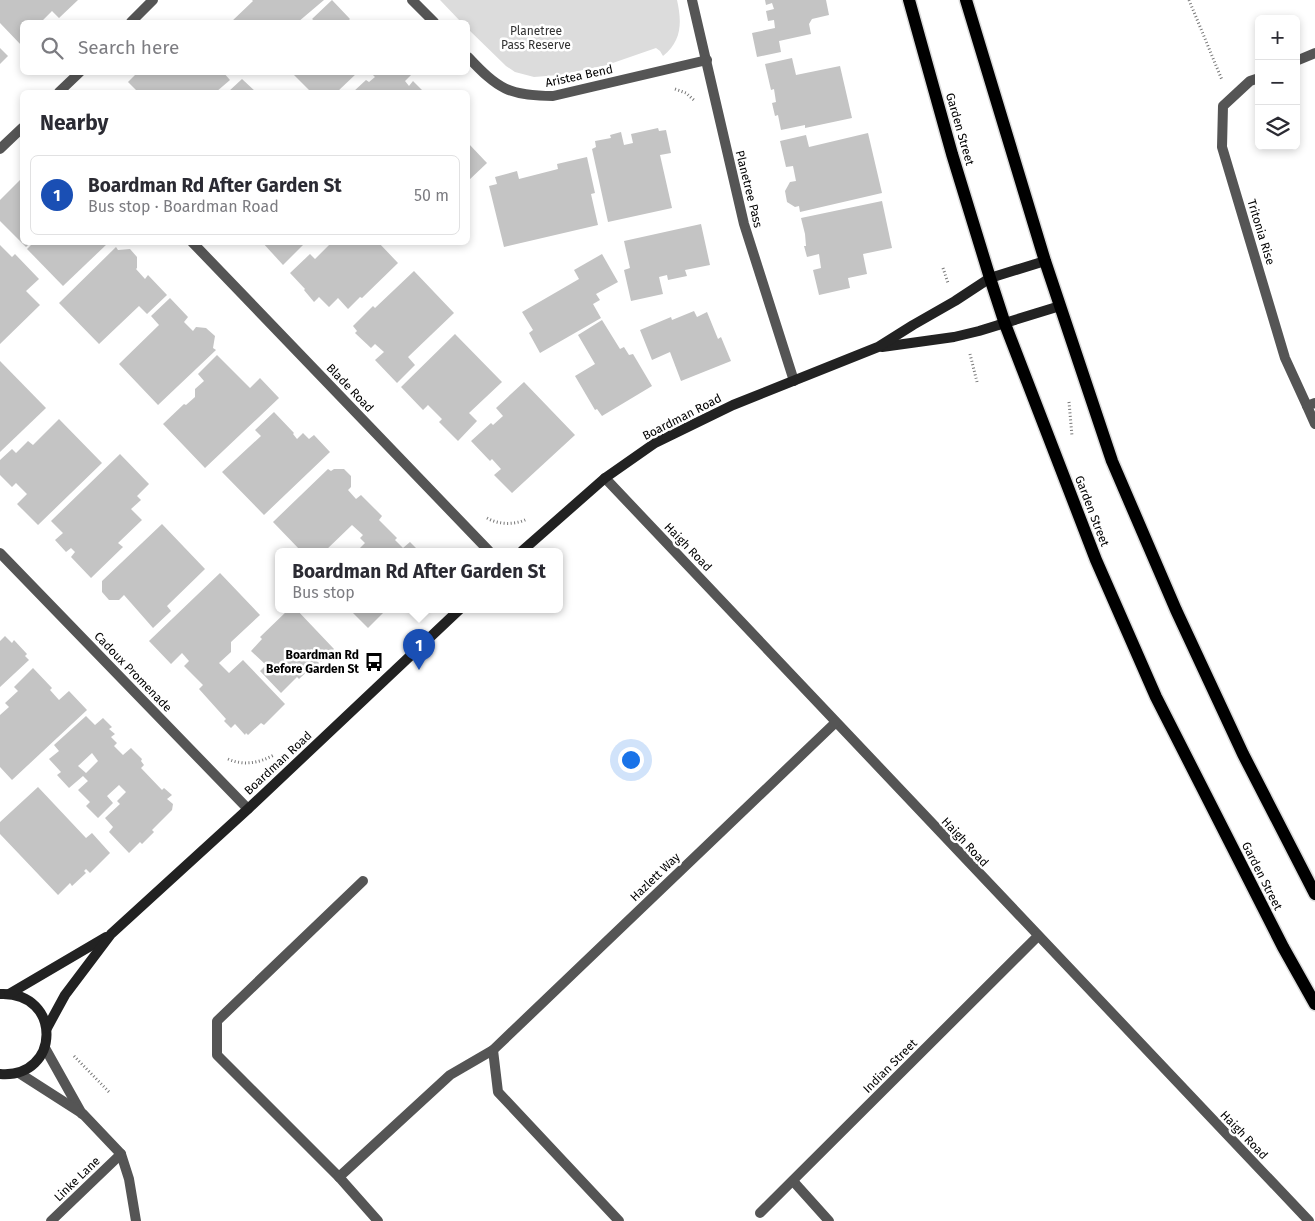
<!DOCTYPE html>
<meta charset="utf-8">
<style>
:root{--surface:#fff;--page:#f7f7f7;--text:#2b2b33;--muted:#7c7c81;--line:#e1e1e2;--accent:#2563eb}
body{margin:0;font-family:"Fira Sans",sans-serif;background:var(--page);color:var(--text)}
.controls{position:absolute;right:15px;top:15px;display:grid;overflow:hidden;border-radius:8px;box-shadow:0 2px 8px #0003}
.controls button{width:45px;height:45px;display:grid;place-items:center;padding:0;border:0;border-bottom:1px solid var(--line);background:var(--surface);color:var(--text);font:25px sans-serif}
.you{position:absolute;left:630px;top:759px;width:18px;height:18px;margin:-12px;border:4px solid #fff;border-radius:50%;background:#1a73e8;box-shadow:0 0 0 8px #1a73e833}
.badge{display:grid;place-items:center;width:32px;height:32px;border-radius:50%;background:var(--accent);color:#fff;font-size:16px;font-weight:700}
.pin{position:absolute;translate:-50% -41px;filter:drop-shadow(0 1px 2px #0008)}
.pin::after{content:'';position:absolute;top:26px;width:18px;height:15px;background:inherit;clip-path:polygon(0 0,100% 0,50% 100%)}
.popup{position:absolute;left:275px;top:548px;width:288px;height:65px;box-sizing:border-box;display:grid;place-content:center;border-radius:8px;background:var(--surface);filter:drop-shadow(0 1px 4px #0005);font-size:16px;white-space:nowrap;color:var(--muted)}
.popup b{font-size:19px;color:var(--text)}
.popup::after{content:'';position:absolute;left:50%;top:100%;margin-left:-10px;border:10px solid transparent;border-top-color:var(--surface)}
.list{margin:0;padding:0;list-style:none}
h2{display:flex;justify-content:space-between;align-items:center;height:65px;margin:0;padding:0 20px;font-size:21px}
h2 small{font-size:16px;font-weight:400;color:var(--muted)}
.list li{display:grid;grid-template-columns:32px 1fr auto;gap:15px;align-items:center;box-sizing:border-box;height:80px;margin:0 10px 10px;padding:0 10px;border:1px solid var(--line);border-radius:8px}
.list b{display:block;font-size:19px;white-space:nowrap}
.list p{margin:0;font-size:16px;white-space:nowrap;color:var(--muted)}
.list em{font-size:16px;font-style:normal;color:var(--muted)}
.icon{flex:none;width:28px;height:28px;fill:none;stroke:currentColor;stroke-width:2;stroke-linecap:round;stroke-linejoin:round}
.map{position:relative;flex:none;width:1315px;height:1221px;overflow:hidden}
.search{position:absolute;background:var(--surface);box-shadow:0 2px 8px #0003;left:20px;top:20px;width:450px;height:55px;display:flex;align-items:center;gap:12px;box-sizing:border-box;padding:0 18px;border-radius:8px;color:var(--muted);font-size:19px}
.panel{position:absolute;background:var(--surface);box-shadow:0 2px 8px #0003;left:20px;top:90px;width:450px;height:155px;border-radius:8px}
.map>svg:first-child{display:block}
</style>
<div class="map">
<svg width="1315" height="1221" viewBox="0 0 1315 1221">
<rect width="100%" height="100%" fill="#fff"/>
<path fill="#dcdcdc" d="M 440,0 L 677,0 C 682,22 682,41 663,56 L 660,51 L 656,48 L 607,65 L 559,75 L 534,77 L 515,72 L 506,66 L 468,29 L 468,22 L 461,22 Z"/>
<g fill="#c4c4c4" fill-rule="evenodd">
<path d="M 0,0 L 78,0 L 59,18 L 52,11 L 43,20 L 45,22 L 22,22 L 22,46 L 0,23 Z"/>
<path d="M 252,0 L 324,0 L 298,22 L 231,22 L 253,1 Z"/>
<path d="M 332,0 L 350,19 L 348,21 L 349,22 L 316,22 L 312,19 Z"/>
<path d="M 765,0 L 826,0 L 829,15 L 812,19 L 809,24 L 811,34 L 779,41 L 781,52 L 757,57 L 752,33 L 775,28 L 774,20 L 768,21 L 766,11 L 774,9 L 772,3 L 766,5 Z"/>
<path d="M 0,48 L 8,56 L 0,64 Z"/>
<path d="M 792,58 L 796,75 L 840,66 L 852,118 L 805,128 L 805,125 L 781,130 L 778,115 L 775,116 L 772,103 L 776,102 L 774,89 L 771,90 L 765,64 Z"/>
<path d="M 138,72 L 223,72 L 230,80 L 216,92 L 138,92 L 128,82 Z"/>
<path d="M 291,72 L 358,72 L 337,92 L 311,92 Z"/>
<path d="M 370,72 L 414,72 L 405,81 L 409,86 L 413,81 L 424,92 L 353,92 L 366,80 L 369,82 L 375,77 Z"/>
<path d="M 242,79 L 256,92 L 228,92 Z"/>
<path d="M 658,128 L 659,131 L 666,130 L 671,153 L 660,155 L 672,208 L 608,222 L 592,149 L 596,147 L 595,141 L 611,138 L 610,135 L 621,132 L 624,145 L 633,143 L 631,134 Z"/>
<path d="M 868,133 L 882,193 L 800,212 L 799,206 L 795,207 L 787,202 L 785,191 L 790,182 L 796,181 L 793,166 L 786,167 L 780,141 L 806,135 L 809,147 Z"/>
<path d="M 468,143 L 487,163 L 468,181 Z"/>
<path d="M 587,157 L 595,193 L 591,194 L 598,225 L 504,247 L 489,186 L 497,184 L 495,177 L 517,171 L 519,179 L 558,169 L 557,164 Z"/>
<path d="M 22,178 L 22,242 L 31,242 L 26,247 L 0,221 L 0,200 Z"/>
<path d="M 882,201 L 892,248 L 863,254 L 867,274 L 848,278 L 850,288 L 819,295 L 813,270 L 821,268 L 819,254 L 807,257 L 804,246 L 806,246 L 805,234 L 801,218 Z"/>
<path d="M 701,224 L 710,265 L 685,270 L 687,276 L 668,280 L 667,275 L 659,277 L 663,294 L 631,301 L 624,270 L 630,268 L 624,241 Z"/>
<path d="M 34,242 L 105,242 L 107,244 L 63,286 L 27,249 Z"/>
<path d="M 262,242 L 300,242 L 303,245 L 283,265 Z"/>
<path d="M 332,242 L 378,242 L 398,263 L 362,298 L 360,297 L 348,309 L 338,298 L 329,307 L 319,297 L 314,302 L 304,290 L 305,289 L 290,273 L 310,254 L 315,259 Z"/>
<path d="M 0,245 L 12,257 L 15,254 L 39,279 L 26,291 L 40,305 L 0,344 Z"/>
<path d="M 116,247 L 118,250 L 130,249 L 137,257 L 137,268 L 136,269 L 145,279 L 148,275 L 167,295 L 147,314 L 139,306 L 99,344 L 59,303 Z"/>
<path d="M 602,254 L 618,282 L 596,294 L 600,300 L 593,304 L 601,318 L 540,353 L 529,333 L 533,330 L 522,312 L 579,279 L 574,270 Z"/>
<path d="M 414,271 L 454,313 L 408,357 L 415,365 L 397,383 L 375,360 L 384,352 L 375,344 L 371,348 L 355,333 L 357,331 L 353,326 L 373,306 L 375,308 Z"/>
<path d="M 170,298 L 188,317 L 184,322 L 193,331 L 196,327 L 206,328 L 215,336 L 213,348 L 216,350 L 158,405 L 119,364 L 159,325 L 151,316 Z"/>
<path d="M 694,311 L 697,317 L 707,312 L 718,339 L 721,337 L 731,361 L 681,381 L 670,352 L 652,360 L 640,330 L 671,317 L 672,320 Z"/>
<path d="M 602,320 L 620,349 L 624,347 L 629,355 L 633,354 L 652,386 L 602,416 L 597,409 L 595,410 L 575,376 L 595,364 L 578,335 Z"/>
<path d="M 455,334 L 502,382 L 469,413 L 477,421 L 458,441 L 439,422 L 442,419 L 428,405 L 423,410 L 401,387 Z"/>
<path d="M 217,355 L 250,388 L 260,378 L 279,398 L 205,468 L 163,424 L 184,404 L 186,405 L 195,397 L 195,389 L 204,381 L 198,374 Z"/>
<path d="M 0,361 L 46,408 L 0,452 Z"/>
<path d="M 524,382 L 575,435 L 512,493 L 494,475 L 501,469 L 492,459 L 490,461 L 471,441 L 491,423 L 493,425 L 503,416 L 496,408 Z"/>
<path d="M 274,412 L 294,433 L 293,434 L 297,439 L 303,433 L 309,439 L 314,435 L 330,452 L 264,515 L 222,472 L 261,436 L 255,430 Z"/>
<path d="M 59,419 L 102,463 L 38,525 L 17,504 L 27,494 L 16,483 L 12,487 L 0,475 L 0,460 L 12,449 L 16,453 L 28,441 L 33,445 Z"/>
<path d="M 120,454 L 149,484 L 137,496 L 141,500 L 131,509 L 142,520 L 118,543 L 123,547 L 91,578 L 71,557 L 75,552 L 71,548 L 66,552 L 55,540 L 63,533 L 51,521 Z"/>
<path d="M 328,469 L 331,471 L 334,469 L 344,469 L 351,476 L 351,487 L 348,490 L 356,499 L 361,495 L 382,516 L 379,520 L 397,538 L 395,540 L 403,548 L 410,542 L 419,551 L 357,551 L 365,543 L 360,538 L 363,535 L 352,525 L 325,551 L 301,551 L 273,522 Z"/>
<path d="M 162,524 L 205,569 L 167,606 L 171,611 L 153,628 L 124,595 L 119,600 L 109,600 L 102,592 L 102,581 Z"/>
<path d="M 220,573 L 260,615 L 231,642 L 231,652 L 219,663 L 229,673 L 243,660 L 285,704 L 264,725 L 261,723 L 248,735 L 246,733 L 245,735 L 235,724 L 231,728 L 224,721 L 226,719 L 199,689 L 203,685 L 184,666 L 189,661 L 182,653 L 171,664 L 149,641 Z"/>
<path d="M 289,609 L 296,609 L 334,649 L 321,662 L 318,659 L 317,661 L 319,663 L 313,670 L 311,668 L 299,679 L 297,677 L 281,693 L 260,671 L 266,665 L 251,651 L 262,639 L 260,637 Z"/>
<path d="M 349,609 L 387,609 L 368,628 Z"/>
<path d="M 5,636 L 12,643 L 14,640 L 27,654 L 25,656 L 29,660 L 0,687 L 0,641 Z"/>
<path d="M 33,668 L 52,688 L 50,690 L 59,700 L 69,691 L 87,710 L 12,780 L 0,767 L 0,715 L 9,707 L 5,703 L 18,691 L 14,687 Z"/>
<path d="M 86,716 L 95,725 L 103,718 L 112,727 L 109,729 L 115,734 L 111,737 L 117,743 L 114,746 L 123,755 L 131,748 L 142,759 L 141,761 L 144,765 L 141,768 L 162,790 L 164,788 L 172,795 L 167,799 L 173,804 L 172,810 L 152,830 L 154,832 L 142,844 L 140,842 L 129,853 L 109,832 L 113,827 L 105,818 L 120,804 L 117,801 L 126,792 L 119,785 L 107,796 L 113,803 L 98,818 L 86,806 L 90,802 L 78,790 L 88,781 L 83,776 L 69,788 L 57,775 L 61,772 L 49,759 L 59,751 L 54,745 ZM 92,753 L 98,761 L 86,773 L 78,766 Z"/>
<path d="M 38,787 L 86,838 L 92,833 L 110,853 L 90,873 L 86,869 L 84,871 L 86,873 L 72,886 L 70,883 L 58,895 L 0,834 L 0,822 Z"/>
</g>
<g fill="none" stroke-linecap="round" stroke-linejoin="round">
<g stroke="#dbdbdb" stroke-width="15">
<g id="primary">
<path d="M 909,0 L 952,154 L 990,278 L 1005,324 L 1096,560 L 1156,697 L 1283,947 L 1315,1004"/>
<path d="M 966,0 L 1045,261 L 1112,461 L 1176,610 L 1243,754 L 1315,894"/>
</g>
</g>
<g stroke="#777" stroke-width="3" stroke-dasharray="1 2.5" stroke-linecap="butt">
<path d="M 1189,0 L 1222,80"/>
<path d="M 675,89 L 686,93 L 695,101"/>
<path d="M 943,268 L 948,283"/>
<path d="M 970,354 L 977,382"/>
<path d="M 1069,402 L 1072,436"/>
<path d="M 487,518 C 499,525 515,525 527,519"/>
<path d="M 228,759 C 244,766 259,763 274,755"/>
<path d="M 74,1056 L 110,1093"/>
</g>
<g stroke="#555" stroke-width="10">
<path d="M 363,881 L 217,1021 L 217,1055 L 339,1177 L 378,1221"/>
<path d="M 339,1177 L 450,1075 L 493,1050 L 498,1092 L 619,1221"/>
</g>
<g stroke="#555" stroke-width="10">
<path d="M 412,0 L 434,22"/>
<path d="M 692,0 L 744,224 L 794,381"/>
<path d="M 131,22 L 153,0"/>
<path d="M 468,57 C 498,89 509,96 553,96 L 707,60"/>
<path d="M 1296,61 L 1315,53"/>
<path d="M 1259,78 L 1250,81 L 1223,106 L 1222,147 L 1285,358 L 1307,406"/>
<path d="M 59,92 L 80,72"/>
<path d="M 0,149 L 22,128"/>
<path d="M 192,242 L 489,551"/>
<path d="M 1315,403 L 1307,406 L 1315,424"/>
<path d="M 605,478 L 1309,1221"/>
<path d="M 0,553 L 248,809"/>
<path d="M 45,1048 L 82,1114"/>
<path d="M 493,1050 L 835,723"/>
<path d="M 19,1073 L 83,1114 L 121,1154 L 129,1179 L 136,1221"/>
<path d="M 793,1181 L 829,1221"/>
<path d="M 760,1213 L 1038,936"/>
<path d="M 51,1221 L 121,1154"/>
</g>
<g stroke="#222" stroke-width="10">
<path d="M 882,347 L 954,337 L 979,331 L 1060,306"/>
<path d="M 522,551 L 605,478 L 655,443 L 733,405 L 878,347 L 913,325 L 955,301 L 990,278 L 1045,261"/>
<path d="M 0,994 C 63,991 61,1079 0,1074"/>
<path d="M 9,994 L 106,937"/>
<path d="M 47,1028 L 65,995 L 111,934 L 248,809 L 460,609"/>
</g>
<use href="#primary" stroke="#000" stroke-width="12"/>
</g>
<defs>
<g id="bus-bare" transform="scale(1.5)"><path d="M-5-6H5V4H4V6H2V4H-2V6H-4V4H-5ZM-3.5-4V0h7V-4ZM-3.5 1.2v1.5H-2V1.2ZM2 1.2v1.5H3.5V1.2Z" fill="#000" stroke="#fff" stroke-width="2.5" paint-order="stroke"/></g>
</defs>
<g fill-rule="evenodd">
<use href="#bus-bare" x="374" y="662"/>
</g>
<g text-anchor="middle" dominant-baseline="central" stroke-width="5" stroke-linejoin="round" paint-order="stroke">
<g font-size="12" fill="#333" stroke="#fff">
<text x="536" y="31">Planetree<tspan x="536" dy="14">Pass Reserve</tspan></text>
</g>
<g font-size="12" fill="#000" stroke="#fff">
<text transform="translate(579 76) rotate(-12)">Aristea Bend</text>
<text transform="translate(960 129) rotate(74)">Garden Street</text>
<text transform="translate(749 189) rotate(76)">Planetree Pass</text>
<text transform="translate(1261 232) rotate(73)">Tritonia Rise</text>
<text transform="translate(350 388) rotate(46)">Blade Road</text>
<text transform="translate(682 417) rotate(-27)">Boardman Road</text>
<text transform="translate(1092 511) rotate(69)">Garden Street</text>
<text transform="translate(688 547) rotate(46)">Haigh Road</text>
<text transform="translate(133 672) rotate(46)">Cadoux Promenade</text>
<text transform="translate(278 763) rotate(-43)">Boardman Road</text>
<text transform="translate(965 842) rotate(47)">Haigh Road</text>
<text transform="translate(1262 876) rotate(63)">Garden Street</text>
<text transform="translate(655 877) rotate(-44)">Hazlett Way</text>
<text transform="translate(890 1066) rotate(-45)">Indian Street</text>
<text transform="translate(1244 1135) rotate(46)">Haigh Road</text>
<text transform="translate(77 1179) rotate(-44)">Linke Lane</text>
</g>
<g font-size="12" font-weight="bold" fill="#000" stroke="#fff" text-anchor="end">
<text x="359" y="655">Boardman Rd<tspan x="359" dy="14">Before Garden St</tspan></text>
</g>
</g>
</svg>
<div class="controls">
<button>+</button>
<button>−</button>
<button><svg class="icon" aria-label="layers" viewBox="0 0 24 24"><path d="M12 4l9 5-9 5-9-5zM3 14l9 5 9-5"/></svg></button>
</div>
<div class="you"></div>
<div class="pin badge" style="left:419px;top:670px;background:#1a4fb4">1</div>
<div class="popup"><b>Boardman Rd After Garden St</b>Bus stop</div>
<div class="search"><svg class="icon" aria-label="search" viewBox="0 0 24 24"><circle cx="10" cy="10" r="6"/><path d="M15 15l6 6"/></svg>Search here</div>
<section class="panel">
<h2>Nearby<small></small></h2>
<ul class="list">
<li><span class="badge" style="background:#1a4fb4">1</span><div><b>Boardman Rd After Garden St</b><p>Bus stop · Boardman Road</p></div><em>50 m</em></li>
</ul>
</section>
</div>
